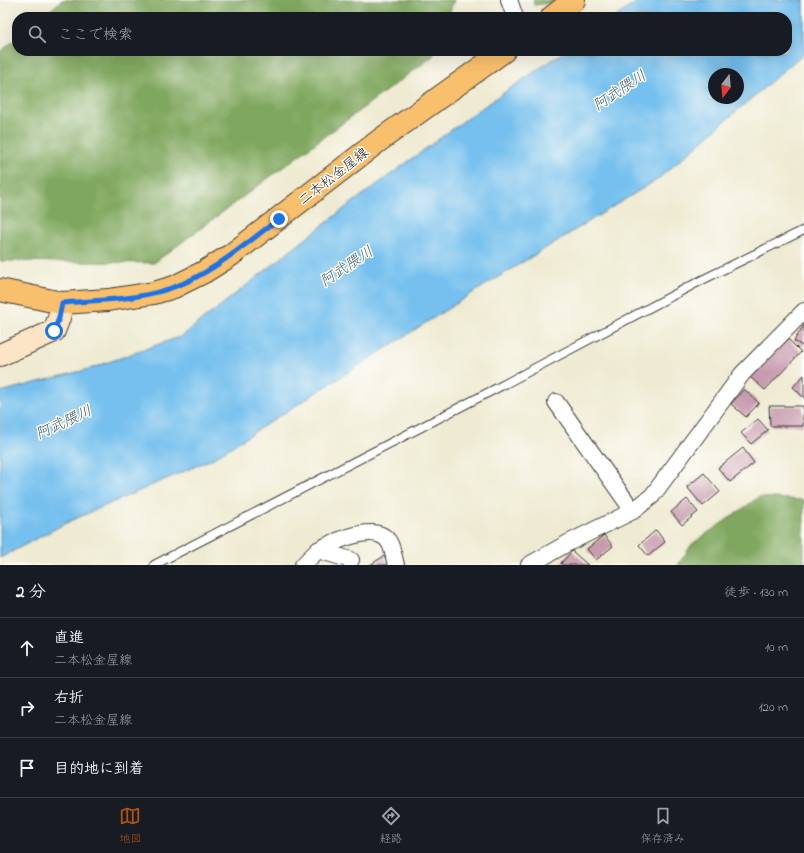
<!DOCTYPE html>
<html lang="ja">
<meta charset="utf-8">
<style>
:root{--surface:#171b24;--page:#242831;--text:#f1f3f6;--muted:#9ea1a6;--line:#363941;--accent:#b45309}
body{margin:0;font-family:"Indie Flower","Klee One",sans-serif;background:var(--page);color:var(--text)}
.compass{position:absolute;left:708px;top:68px;width:36px;height:36px;border-radius:50%;background:var(--surface);box-shadow:0 4px 16px #0002;rotate:196deg}
.stop{position:absolute;width:12px;height:12px;margin:-9px;border:3px solid #1a73e8;border-radius:50%;background:#fff}
.stop.end{background:#1a73e8;border-color:#fff;box-shadow:0 1px 4px #0008}
.list{margin:0;padding:0;list-style:none}
h2{display:flex;justify-content:space-between;align-items:center;height:52px;margin:0;padding:0 16px;font-size:17px}
h2 small{font-size:13px;font-weight:400;color:var(--muted)}
.list li{display:grid;grid-template-columns:26px 1fr auto;gap:12px;align-items:center;box-sizing:border-box;height:60px;padding:0 16px;border-top:1px solid var(--line)}
.list b{display:block;font-size:15px;white-space:nowrap}
.list p{margin:0;font-size:13px;white-space:nowrap;color:var(--muted)}
.list em{font-size:13px;font-style:normal;color:var(--muted)}
.icon{flex:none;width:22px;height:22px;fill:none;stroke:currentColor;stroke-width:2;stroke-linecap:round;stroke-linejoin:round}
.map{position:relative;flex:none;width:804px;height:565px;overflow:hidden}
.search{position:absolute;background:var(--surface);box-shadow:0 4px 16px #0002;left:12px;right:12px;top:12px;height:44px;display:flex;align-items:center;gap:10px;box-sizing:border-box;padding:0 14px;border-radius:16px;color:var(--muted);font-size:15px}
.sheet{height:232px;background:var(--surface)}
nav{display:flex;justify-content:space-around;align-items:center;box-sizing:border-box;height:56px;border-top:1px solid var(--line);background:var(--surface);font-size:11px;color:var(--muted)}
nav a{display:grid;justify-items:center;gap:2px}
nav .on{color:var(--accent)}
.map>svg:first-child{display:block}
</style>
<div class="map">
<svg width="804" height="565" viewBox="0 0 804 565">
<rect width="100%" height="100%" fill="#fdfcf7"/>
<filter id="ink" filterUnits="userSpaceOnUse"><feTurbulence type="fractalNoise" baseFrequency=".025" numOctaves="2"/><feDisplacementMap in="SourceGraphic" scale="8" xChannelSelector="R" yChannelSelector="G"/><feConvolveMatrix kernelMatrix="1 2 1 2 8 2 1 2 1" color-interpolation-filters="sRGB"/></filter>
<filter id="wash" filterUnits="userSpaceOnUse"><feTurbulence type="fractalNoise" baseFrequency=".012" numOctaves="4" result="noise"/><feDisplacementMap in="SourceGraphic" scale="16" xChannelSelector="R" yChannelSelector="G"/><feGaussianBlur stdDeviation="0.9" result="paint"/><feColorMatrix in="noise" values="0 0 0 0 0 0 0 0 0 0 0 0 0 0 0 0 0 1.4 0 .05"/><feComposite in="paint" operator="in"/></filter>
<g filter="url(#wash)">
<rect width="100%" height="100%" fill="#efebd3"/>
<g fill="#80a75e" stroke="#4e623d">
<path d="M 62,0 L 454,0 L 448,17 L 42,17 Z"/>
<path d="M 533,0 L 556,0 L 552,3 L 534,5 Z"/>
<path d="M 17,38 L 17,51 L 435,51 L 433,56 L 154,263 L 0,261 L 0,52 Z"/>
<path d="M 759,497 L 804,500 L 804,565 L 678,565 L 692,544 Z"/>
</g>
<path fill="#74c0ee" stroke="#486e85" fill-rule="evenodd" d="M 640,0 L 804,0 L 804,53 L 658,179 L 471,294 L 212,459 L 68,522 L 0,558 L 0,392 L 89,369 L 182,336 L 345,208 L 477,111 L 565,51 L 787,51 L 787,17 L 615,17 ZM 714,74 L 738,74 L 738,98 L 714,98 Z"/>
<g id="blocks">
<g fill="#c89baf">
<path d="M 804,325 L 804,347 L 794,341 Z"/>
<path d="M 787,338 L 801,352 L 765,390 L 750,377 Z"/>
<path d="M 804,375 L 804,398 L 793,387 Z"/>
<path d="M 744,389 L 759,403 L 746,417 L 731,404 Z"/>
<path d="M 769,406 L 803,406 L 803,426 L 770,426 Z"/>
<path d="M 758,419 L 768,430 L 751,444 L 741,433 Z"/>
<path d="M 743,448 L 754,463 L 730,482 L 718,468 Z"/>
<path d="M 704,473 L 720,492 L 703,506 L 687,487 Z"/>
<path d="M 687,499 L 698,512 L 682,525 L 671,512 Z"/>
<path d="M 656,530 L 665,542 L 648,556 L 639,545 Z"/>
<path d="M 604,535 L 613,546 L 596,560 L 587,549 Z"/>
<path d="M 572,551 L 588,565 L 563,565 L 561,563 Z"/>
<path d="M 384,556 L 390,565 L 370,565 Z"/>
</g>
</g>
</g>
<g filter="url(#ink)">
<use href="#blocks" fill-opacity="0" stroke="#3c3b37" stroke-width="1"/>
<g fill="none" stroke-linecap="round" stroke-linejoin="round">
<g stroke="#3c3b37" stroke-width="10">
<path id="lane" d="M 154,565 L 499,387 L 702,280 L 804,230"/>
</g>
<g stroke="#3c3b37" stroke-width="18">
<g id="street">
<path d="M 509,0 L 515,17"/>
<path d="M 556,402 L 633,511"/>
<path d="M 318,550 C 333,542 379,520 390,544 C 393,550 394,558 396,565"/>
<path d="M 303,565 L 318,550 L 351,560"/>
<path d="M 529,565 L 568,543 L 633,511 L 652,496 L 742,374 L 804,311"/>
</g>
</g>
<g stroke="#3c3b37" stroke-width="24">
<path id="secondary" d="M 0,355 L 54,331 L 59,318 L 62,303"/>
</g>
<g stroke="#3c3b37" stroke-width="24">
<g id="primary">
<path d="M 552,17 L 574,0"/>
<path d="M 0,290 L 62,303 L 108,300 L 154,293 L 174,287 L 204,272 L 231,255 L 380,140 L 504,51"/>
</g>
</g>
<use href="#lane" stroke="#fff" stroke-width="8"/>
<use href="#street" stroke="#fff" stroke-width="16"/>
<use href="#secondary" stroke="#fce5c4" stroke-width="22"/>
<use href="#primary" stroke="#f8bf6c" stroke-width="22"/>
</g>
</g>
<g fill="none" stroke-linecap="round" stroke-linejoin="round" filter="url(#ink)">
<path stroke="#1a73e8" stroke-width="5" d="M 54,331 L 59,318 L 62,303 C 99,300 139,300 174,287 C 213,273 246,243 279,219"/>
</g>
<g text-anchor="middle" dominant-baseline="central" stroke-width="3" stroke-linejoin="round" paint-order="stroke">
<g font-size="14" fill="#1c1c1c" stroke="#fdfcf7">
<text transform="translate(334 177) rotate(-38)">二本松金屋線</text>
</g>
<g font-size="15" font-style="italic" fill="#3f5e70" stroke="#fdfcf7">
<text transform="translate(620 91) rotate(-34)">阿武隈川</text>
<text transform="translate(347 267) rotate(-34)">阿武隈川</text>
<text transform="translate(64 423) rotate(-25)">阿武隈川</text>
</g>
</g>
</svg>
<svg class="compass" viewBox="-18 -18 36 36"><path d="M0-13l5 13h-10z" fill="#e53935"/><path d="M0 13l5-13h-10z" fill="#9ea1a6"/></svg>
<div class="stop" style="left:54px;top:331px"></div>
<div class="stop end" style="left:279px;top:219px"></div>
<div class="search"><svg class="icon" aria-label="search" viewBox="0 0 24 24"><circle cx="10" cy="10" r="6"/><path d="M15 15l6 6"/></svg>ここで検索</div>
</div>
<section class="sheet">
<h2>2 分<small>徒歩 · 130 m</small></h2>
<ul class="list">
<li><svg class="icon" aria-label="ahead" viewBox="0 0 24 24"><path d="M12 20V5M6 11l6-6 6 6"/></svg><div><b>直進</b><p>二本松金屋線</p></div><em>10 m</em></li>
<li><svg class="icon" aria-label="right" viewBox="0 0 24 24"><path d="M7 20v-9h11M14 6l5 5-5 5"/></svg><div><b>右折</b><p>二本松金屋線</p></div><em>120 m</em></li>
<li><svg class="icon" aria-label="arrive" viewBox="0 0 24 24"><path d="M6 21V4h12l-3 4 3 4H6"/></svg><div><b>目的地に到着</b></div></li>
</ul>
</section>
<nav>
<a class="on"><svg class="icon" aria-label="map" viewBox="0 0 24 24"><path d="M3 6l6-2 6 2 6-2v14l-6 2-6-2-6 2zM9 4v14M15 6v14"/></svg>地図</a>
<a><svg class="icon" aria-label="directions" viewBox="0 0 24 24"><path d="M12 3l9 9-9 9-9-9zM9 14v-3h6M13 9l2 2-2 2"/></svg>経路</a>
<a><svg class="icon" aria-label="saved" viewBox="0 0 24 24"><path d="M7 4h10v16l-5-4-5 4z"/></svg>保存済み</a>
</nav>
